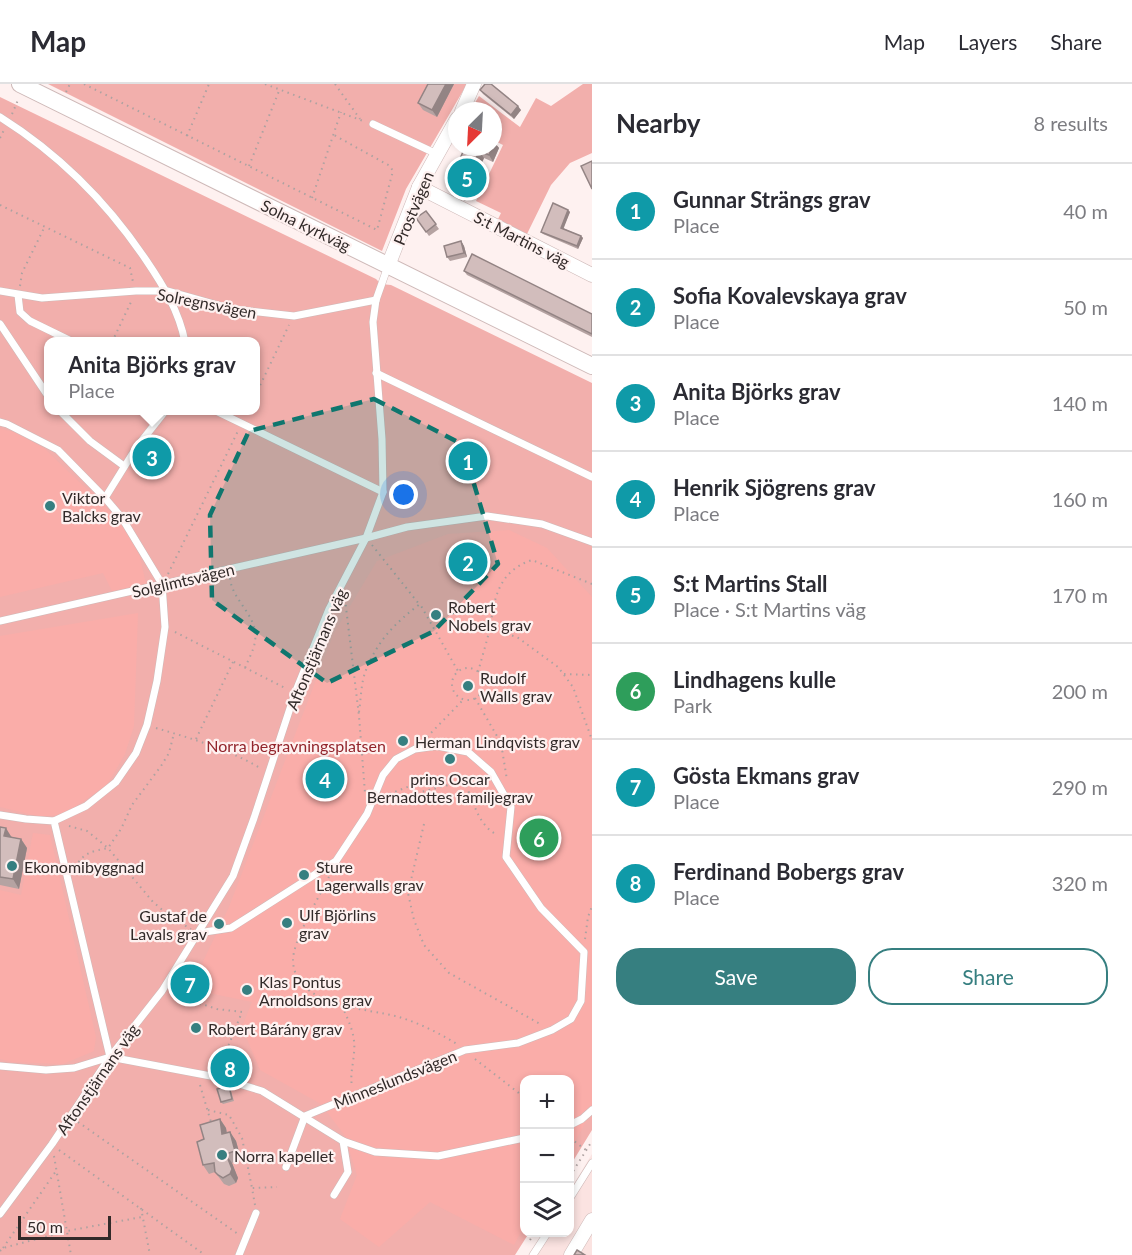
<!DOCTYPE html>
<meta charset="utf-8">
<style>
:root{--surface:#fff;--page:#f7f7f7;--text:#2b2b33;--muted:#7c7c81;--line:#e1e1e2;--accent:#367f80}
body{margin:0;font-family:Lato,sans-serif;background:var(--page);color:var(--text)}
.controls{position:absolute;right:18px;bottom:18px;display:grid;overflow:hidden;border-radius:12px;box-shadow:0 3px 9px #0003}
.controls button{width:54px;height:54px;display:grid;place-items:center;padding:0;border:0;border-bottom:2px solid var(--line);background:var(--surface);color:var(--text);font:30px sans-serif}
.compass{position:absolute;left:448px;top:18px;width:54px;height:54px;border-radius:50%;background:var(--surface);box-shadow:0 3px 9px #0003;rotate:204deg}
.scale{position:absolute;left:18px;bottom:15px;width:93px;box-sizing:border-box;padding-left:6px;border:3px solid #322a29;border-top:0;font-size:16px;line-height:21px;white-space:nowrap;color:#322a29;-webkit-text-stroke:4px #fef1f0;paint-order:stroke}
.you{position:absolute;left:404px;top:411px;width:21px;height:21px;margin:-15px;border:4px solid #fff;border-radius:50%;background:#1a73e8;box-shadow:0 0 0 9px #1a73e833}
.badge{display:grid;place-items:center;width:39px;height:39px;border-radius:50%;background:var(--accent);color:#fff;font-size:20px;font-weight:700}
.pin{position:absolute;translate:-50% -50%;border:3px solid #fff;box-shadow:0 2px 6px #0006}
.popup{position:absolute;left:44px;top:253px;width:216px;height:78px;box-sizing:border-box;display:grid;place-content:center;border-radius:12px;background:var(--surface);filter:drop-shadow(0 2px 4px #0005);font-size:20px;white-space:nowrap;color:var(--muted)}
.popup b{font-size:22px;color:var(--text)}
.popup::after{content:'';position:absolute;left:50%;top:100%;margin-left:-12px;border:12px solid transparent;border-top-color:var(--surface)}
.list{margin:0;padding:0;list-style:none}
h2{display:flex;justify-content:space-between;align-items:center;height:78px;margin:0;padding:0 24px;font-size:26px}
h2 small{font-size:20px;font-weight:400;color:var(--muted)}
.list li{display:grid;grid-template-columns:39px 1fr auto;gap:18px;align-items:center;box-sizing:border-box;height:96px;padding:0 24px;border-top:2px solid var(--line)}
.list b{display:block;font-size:22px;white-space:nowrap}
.list p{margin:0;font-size:20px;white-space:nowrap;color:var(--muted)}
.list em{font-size:20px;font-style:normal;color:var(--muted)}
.actions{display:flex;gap:12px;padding:18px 24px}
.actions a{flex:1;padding:14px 0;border:2px solid var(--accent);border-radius:24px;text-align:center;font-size:21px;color:var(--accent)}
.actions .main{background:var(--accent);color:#fff}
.icon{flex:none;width:33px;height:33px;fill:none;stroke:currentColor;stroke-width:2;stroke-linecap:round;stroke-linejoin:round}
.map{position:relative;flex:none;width:592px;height:1171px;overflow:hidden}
header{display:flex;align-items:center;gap:36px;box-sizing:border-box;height:84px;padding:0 30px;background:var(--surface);border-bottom:2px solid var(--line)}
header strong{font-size:28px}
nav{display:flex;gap:33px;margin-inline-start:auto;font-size:21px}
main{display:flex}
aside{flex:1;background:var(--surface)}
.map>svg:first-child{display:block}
</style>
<header>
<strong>Map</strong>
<nav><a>Map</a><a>Layers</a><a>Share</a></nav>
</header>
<main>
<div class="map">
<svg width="592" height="1171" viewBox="0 0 592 1171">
<rect width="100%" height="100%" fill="#fef1f0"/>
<path fill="#fbe3e1" d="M 592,1070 L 592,1171 L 528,1171 L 543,1149 L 570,1148 L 570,1106 Z"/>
<g fill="#f2afac" fill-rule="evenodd">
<path d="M 48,0 L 467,0 L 406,105 L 382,167 Z"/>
<path d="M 583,0 L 592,0 L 592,69 L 570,79 L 551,101 L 527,150 L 498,135 L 501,129 L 476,117 L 503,61 L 493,56 L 493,27 L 470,27 L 479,12 L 520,43 L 536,14 L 551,22 Z"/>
<path d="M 0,13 L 376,195 L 381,200 L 391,201 L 592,299 L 592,1046 L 570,1082 L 570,996 L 524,996 L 524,1148 L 529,1149 L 515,1171 L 0,1171 ZM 48,258 L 255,258 L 255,326 L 48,326 Z"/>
</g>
<g fill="#faada9">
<path d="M 0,345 L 15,348 L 45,365 L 125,442 L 140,473 L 146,500 L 112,507 L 103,489 L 0,513 Z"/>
<path d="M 509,446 L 547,464 L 592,513 L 592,1027 L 570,1066 L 570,996 L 524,996 L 524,1142 L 514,1161 L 430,1118 L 379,1163 L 340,1135 L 357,1091 L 345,1052 L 321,1020 L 260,986 L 242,943 L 252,918 L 190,905 L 229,823 L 334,549 L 377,477 L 448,450 Z"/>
<path d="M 138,529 L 134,642 L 125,670 L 107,701 L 64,730 L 41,733 L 0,723 L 0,552 Z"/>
<path d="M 33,749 L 50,751 L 96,953 L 94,967 L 63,980 L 12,978 L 0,975 L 0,806 L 21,811 Z"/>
</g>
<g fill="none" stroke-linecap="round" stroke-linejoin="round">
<g stroke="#ceb9b8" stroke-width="8">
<g id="service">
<path d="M 0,33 C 59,70 107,118 146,176 C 163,201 179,227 185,258"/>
<path d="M 373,40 L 437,70"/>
<path d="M 0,207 L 42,214 L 136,207 L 168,207 L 232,225 L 294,232 L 376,216"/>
<path d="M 18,211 L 20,228 L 30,237 L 73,258"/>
<path d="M 0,240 L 48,312"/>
<path d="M 376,289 L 592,393"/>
<path d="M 59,326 L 90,357 L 124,382"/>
<path d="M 214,326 L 383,408"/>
<path d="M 0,338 L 7,340 L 58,366 L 105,414 L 122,434 L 162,500 L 165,543 L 157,597 L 147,641 L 136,669 L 116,698 L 86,722 L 54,737"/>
<path d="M 105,414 L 136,364 L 166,326"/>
<path d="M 0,537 L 366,454 L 407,443 L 487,432 L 542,440 L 592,458"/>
<path d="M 0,731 L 26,735 L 54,737 L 110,973"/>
<path d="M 198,849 L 231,844 L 336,777 L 367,730 L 383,691 L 396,675 L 415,665 L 437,662 L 468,668 L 491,688 L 511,723 L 506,773 L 541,824 L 584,868 L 581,917 L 571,935 L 552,946 L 518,959 L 465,966 L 305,1032 L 286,1083"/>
<path d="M 0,982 L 46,986 L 74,984 L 110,973 L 216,993 L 262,1007 L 343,1057 L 375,1068 L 438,1072 L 524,1054"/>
<path d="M 570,1041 L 582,1035 L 592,1026"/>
<path d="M 334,1111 L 348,1088 L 343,1057"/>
<path d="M 570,1114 L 592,1079"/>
<path d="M 0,1130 L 52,1060 L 110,973 L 162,907 L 233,792 L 254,734 L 295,609 L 329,525 L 366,454 L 383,408 L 382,355 L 373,238 L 376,216 L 388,182"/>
<path d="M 239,1171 L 256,1129"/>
<path d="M 533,1171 L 548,1148"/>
</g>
</g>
<g stroke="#ceb9b8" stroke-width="15">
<g id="minor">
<path d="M 462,27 L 474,0"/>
<path d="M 419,103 L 592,191"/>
<path d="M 388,182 L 419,103 L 457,35"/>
<path d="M 571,1171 L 592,1136"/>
</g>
</g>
<g stroke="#ceb9b8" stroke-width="18">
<path id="tertiary" d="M 20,0 L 592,282"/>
</g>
<g stroke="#ada2a1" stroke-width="2" stroke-dasharray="1.5 4.5" stroke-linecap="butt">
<path d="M 84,0 L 377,146 L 393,87 L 390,82 L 334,51"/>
<path d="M 265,0 L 363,37"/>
<path d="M 335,0 L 360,35"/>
<path d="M 66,8 L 70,0"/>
<path d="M 12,30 L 18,16"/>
<path d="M 187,52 L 209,0"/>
<path d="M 0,54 L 4,46"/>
<path d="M 249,82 L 279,7"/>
<path d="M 312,114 L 341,28"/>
<path d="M 0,121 L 130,184 L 133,198"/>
<path d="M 20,202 L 22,189 L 45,142"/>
<path d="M 112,258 L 131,218"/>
<path d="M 255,312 L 289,241"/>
<path d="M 372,461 L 419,520"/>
<path d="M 168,490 L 238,347"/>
<path d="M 230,494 C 232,517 259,532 255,557 C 254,566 248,576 245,584"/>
<path d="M 592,500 L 532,476 C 499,487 494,513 490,545 L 517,553 L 558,583 L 573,603 L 592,656"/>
<path d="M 345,515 L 359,632 L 365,709"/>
<path d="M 175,548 L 287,605"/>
<circle cx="468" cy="600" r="16"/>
<path d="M 478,588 L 490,545"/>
<path d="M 564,590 L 592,591"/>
<path d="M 475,614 L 501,659 L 507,696"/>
<path d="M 359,628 C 361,615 361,598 366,586 C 378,556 395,539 420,520 L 458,587"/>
<path d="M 156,644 C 193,655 228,665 262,685"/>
<path d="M 427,653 L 463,616"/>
<path d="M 196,655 L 233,578"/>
<path d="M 417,709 L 464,697 C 473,715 478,743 498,751"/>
<path d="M 384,712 L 423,697 L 431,699 L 436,704"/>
<path d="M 424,740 L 408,809 L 414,836 L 424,861 L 449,889 L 542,941"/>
<path d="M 69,742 L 87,747 L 108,764 L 153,818 L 172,834 L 191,845"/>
<path d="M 547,748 L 551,762 L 537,766 L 533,752 Z"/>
<path d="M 517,759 L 528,760 L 535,758"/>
<path d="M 75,783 C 85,768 90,768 108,764 L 121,745 L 132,721 L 161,682 L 169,669 L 174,649"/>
<path d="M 329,793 C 320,811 292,858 293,877 C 295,923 367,924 399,933 C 419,939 439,949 457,960"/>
<path d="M 585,855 L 588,833 L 592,822"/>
<path d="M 171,910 L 217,925 L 242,928 L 219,985"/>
<path d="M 342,922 C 349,938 356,951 354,969 C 353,982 350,990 352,1003"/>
<path d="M 475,975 L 524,1013"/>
<path d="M 200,1001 L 211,1038"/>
<path d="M 208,1026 L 229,1031 L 242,1054 L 252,1104"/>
<path d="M 78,1038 L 238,1150"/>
<path d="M 570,1054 L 586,1066"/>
<path d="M 59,1066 L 205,1171"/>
<path d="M 54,1072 L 71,1171"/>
<path d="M 570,1092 L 592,1057"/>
<path d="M 255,1121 L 252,1104 L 277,1103"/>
<path d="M 141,1124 L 150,1171"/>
<path d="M 530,1156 L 535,1148"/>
<path d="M 3,1164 L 56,1087"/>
<path d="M 0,1167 L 3,1164 L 67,1147 L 142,1133"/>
</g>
<use href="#service" stroke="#fff" stroke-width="7"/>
<use href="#minor" stroke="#fff" stroke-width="14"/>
<use href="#tertiary" stroke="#fff" stroke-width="16"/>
</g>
<g fill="#b5a3a2">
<path d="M 427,0 L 454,0 L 437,33 L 423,26 L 418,19 L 428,1 Z"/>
<path d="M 480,6 L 521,26 L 514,35 L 483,10 Z"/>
<path d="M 494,58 L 499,64 L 493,78 L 484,74 L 465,117 L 452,110 L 448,103 L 464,65 L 459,63 L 493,63 Z"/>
<path d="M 568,126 L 570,128 L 563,144 L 581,152 L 583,154 L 578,165 L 543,150 L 541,148 Z"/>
<path d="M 426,127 L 439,145 L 429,152 L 416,134 Z"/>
<path d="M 461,157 L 464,162 L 467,173 L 450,177 L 447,173 Z"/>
<path d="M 464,187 L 592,230 L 592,253 L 467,191 Z"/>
<path d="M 0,743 L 12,753 L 21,755 L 27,764 L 19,805 L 0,801 Z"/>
<path d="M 229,1002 L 230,1004 L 234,1017 L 223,1020 L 221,1018 Z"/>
<path d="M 220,1035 L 226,1044 L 227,1049 L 230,1048 L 236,1057 L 241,1075 L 232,1079 L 238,1094 L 236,1099 L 229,1102 L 224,1100 L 215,1088 L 209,1090 L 203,1081 L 204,1055 Z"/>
</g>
<g fill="#938484">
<path d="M 446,0 L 454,0 L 437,33 L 432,26 Z"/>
<path d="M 518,22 L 521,26 L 514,35 L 511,31 Z"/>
<path d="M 494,58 L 499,64 L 493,78 L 489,71 Z"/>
<path d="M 479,67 L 484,74 L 465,117 L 461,110 Z"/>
<path d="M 568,126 L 570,128 L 563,146 L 561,144 Z"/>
<path d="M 581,152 L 583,154 L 578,165 L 577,162 Z"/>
<path d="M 461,157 L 464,162 L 467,173 L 464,169 Z"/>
<path d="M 6,744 L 12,754 L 4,752 Z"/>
<path d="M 21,755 L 27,764 L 19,805 L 13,795 Z"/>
<path d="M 220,1035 L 226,1044 L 228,1058 L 222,1050 Z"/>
<path d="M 230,1048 L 236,1057 L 241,1075 L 235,1067 Z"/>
<path d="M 226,1070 L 232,1079 L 238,1094 L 236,1099 L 230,1090 Z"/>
</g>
<g fill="#d2bdbc" stroke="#938484" stroke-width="1.5">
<path d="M 428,0 L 446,0 L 432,26 L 418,19 Z"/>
<path d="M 485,0 L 491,0 L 518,22 L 511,31 L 480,6 Z"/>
<path d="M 457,46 L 457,58 L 453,56 Z"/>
<path d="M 465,63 L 492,63 L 489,71 L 479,67 L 461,110 L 448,103 Z"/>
<path d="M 592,77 L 592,105 L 581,82 Z"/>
<path d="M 553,119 L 568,126 L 561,144 L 581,152 L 577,162 L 541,148 Z"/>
<path d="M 426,127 L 436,140 L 426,148 L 416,134 Z"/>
<path d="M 461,157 L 464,169 L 447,173 L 444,162 Z"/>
<path d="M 472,170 L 592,230 L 592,250 L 464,187 Z"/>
<path d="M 0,743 L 6,744 L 4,752 L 21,755 L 13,795 L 0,793 Z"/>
<path d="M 229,1002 L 232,1015 L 221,1018 L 217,1005 Z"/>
<path d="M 220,1035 L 222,1050 L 230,1048 L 235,1067 L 226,1070 L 232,1085 L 230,1090 L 223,1094 L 218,1091 L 215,1088 L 214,1079 L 203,1081 L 197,1058 L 204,1055 L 200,1041 Z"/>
<path d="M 577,1166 L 585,1171 L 574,1171 Z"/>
</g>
<path fill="#0f766e" fill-opacity="0.2" stroke="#0f766e" stroke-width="4.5" stroke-dasharray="12 8" stroke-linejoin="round" d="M 374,315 L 462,360 L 498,480 L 434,547 L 327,599 L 212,516 L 210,431 L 249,347 Z"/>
<g fill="#367f80" stroke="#fef1f0" stroke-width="2">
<circle cx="50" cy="422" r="6"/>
<circle cx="436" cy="531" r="6"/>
<circle cx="468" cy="602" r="6"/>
<circle cx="403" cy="657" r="6"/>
<circle cx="450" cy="675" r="6"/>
<circle cx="12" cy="782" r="6"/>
<circle cx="304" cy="791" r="6"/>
<circle cx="287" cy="839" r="6"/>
<circle cx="219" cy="840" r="6"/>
<circle cx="247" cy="906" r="6"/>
<circle cx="196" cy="944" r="6"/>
<circle cx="222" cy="1071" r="6"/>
</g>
<g text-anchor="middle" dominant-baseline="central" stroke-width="4.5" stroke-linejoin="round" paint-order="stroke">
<g font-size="16" fill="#322a29" stroke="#fef1f0">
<text transform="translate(413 124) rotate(-67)">Prostvägen</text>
<text transform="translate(306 141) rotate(26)">Solna kyrkväg</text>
<text transform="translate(522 155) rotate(27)">S:t Martins väg</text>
<text transform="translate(207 219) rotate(11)">Solregnsvägen</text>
<text transform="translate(183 496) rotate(-13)">Solglimtsvägen</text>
<text transform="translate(316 565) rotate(-67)">Aftonstjärnans väg</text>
<text transform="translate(97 995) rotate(-55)">Aftonstjärnans väg</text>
<text transform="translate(395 995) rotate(-22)">Minneslundsvägen</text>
</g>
<g font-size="16" fill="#322a29" stroke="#fef1f0" text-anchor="start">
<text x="62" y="413">Viktor<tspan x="62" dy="18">Balcks grav</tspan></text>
<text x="448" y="522">Robert<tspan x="448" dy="18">Nobels grav</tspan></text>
<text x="480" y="593">Rudolf<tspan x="480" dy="18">Walls grav</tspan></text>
<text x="415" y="657">Herman Lindqvists grav</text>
<text x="450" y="694" text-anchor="middle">prins Oscar<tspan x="450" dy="18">Bernadottes familjegrav</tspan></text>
<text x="24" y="782">Ekonomibyggnad</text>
<text x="316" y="782">Sture<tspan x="316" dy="18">Lagerwalls grav</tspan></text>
<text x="299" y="830">Ulf Björlins<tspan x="299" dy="18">grav</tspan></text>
<text x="207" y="831" text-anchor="end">Gustaf de<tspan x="207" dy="18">Lavals grav</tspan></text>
<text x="259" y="897">Klas Pontus<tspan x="259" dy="18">Arnoldsons grav</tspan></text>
<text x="208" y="944">Robert Bárány grav</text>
<text x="234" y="1071">Norra kapellet</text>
</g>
<g font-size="16" fill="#92252c" stroke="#fef1f0">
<text x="296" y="661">Norra begravningsplatsen</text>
</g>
</g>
</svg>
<div class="controls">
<button>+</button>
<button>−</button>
<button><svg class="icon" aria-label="layers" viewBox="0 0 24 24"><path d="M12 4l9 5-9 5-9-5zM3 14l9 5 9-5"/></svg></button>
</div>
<svg class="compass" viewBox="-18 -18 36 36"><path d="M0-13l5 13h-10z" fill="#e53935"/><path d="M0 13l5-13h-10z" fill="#7c7c81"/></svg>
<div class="scale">50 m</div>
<div class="you"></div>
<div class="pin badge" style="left:468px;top:377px;background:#0f9aa8">1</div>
<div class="pin badge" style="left:468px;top:478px;background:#0f9aa8">2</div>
<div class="pin badge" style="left:152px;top:373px;background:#0f9aa8">3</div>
<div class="popup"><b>Anita Björks grav</b>Place</div>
<div class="pin badge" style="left:325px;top:695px;background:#0f9aa8">4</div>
<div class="pin badge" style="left:467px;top:94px;background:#0f9aa8">5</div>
<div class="pin badge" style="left:539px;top:754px;background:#2e9e5b">6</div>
<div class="pin badge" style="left:190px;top:900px;background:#0f9aa8">7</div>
<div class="pin badge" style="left:230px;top:984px;background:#0f9aa8">8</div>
</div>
<aside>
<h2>Nearby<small>8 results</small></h2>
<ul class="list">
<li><span class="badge" style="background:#0f9aa8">1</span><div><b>Gunnar Strängs grav</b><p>Place</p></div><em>40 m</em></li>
<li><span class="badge" style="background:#0f9aa8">2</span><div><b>Sofia Kovalevskaya grav</b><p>Place</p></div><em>50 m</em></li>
<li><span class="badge" style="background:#0f9aa8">3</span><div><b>Anita Björks grav</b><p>Place</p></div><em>140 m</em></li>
<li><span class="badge" style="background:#0f9aa8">4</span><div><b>Henrik Sjögrens grav</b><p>Place</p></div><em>160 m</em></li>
<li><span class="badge" style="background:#0f9aa8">5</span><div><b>S:t Martins Stall</b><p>Place · S:t Martins väg</p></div><em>170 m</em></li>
<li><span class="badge" style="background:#2e9e5b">6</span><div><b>Lindhagens kulle</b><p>Park</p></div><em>200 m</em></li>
<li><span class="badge" style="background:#0f9aa8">7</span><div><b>Gösta Ekmans grav</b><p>Place</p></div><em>290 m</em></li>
<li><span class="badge" style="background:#0f9aa8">8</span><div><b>Ferdinand Bobergs grav</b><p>Place</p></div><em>320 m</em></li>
</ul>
<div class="actions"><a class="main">Save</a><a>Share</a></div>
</aside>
</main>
